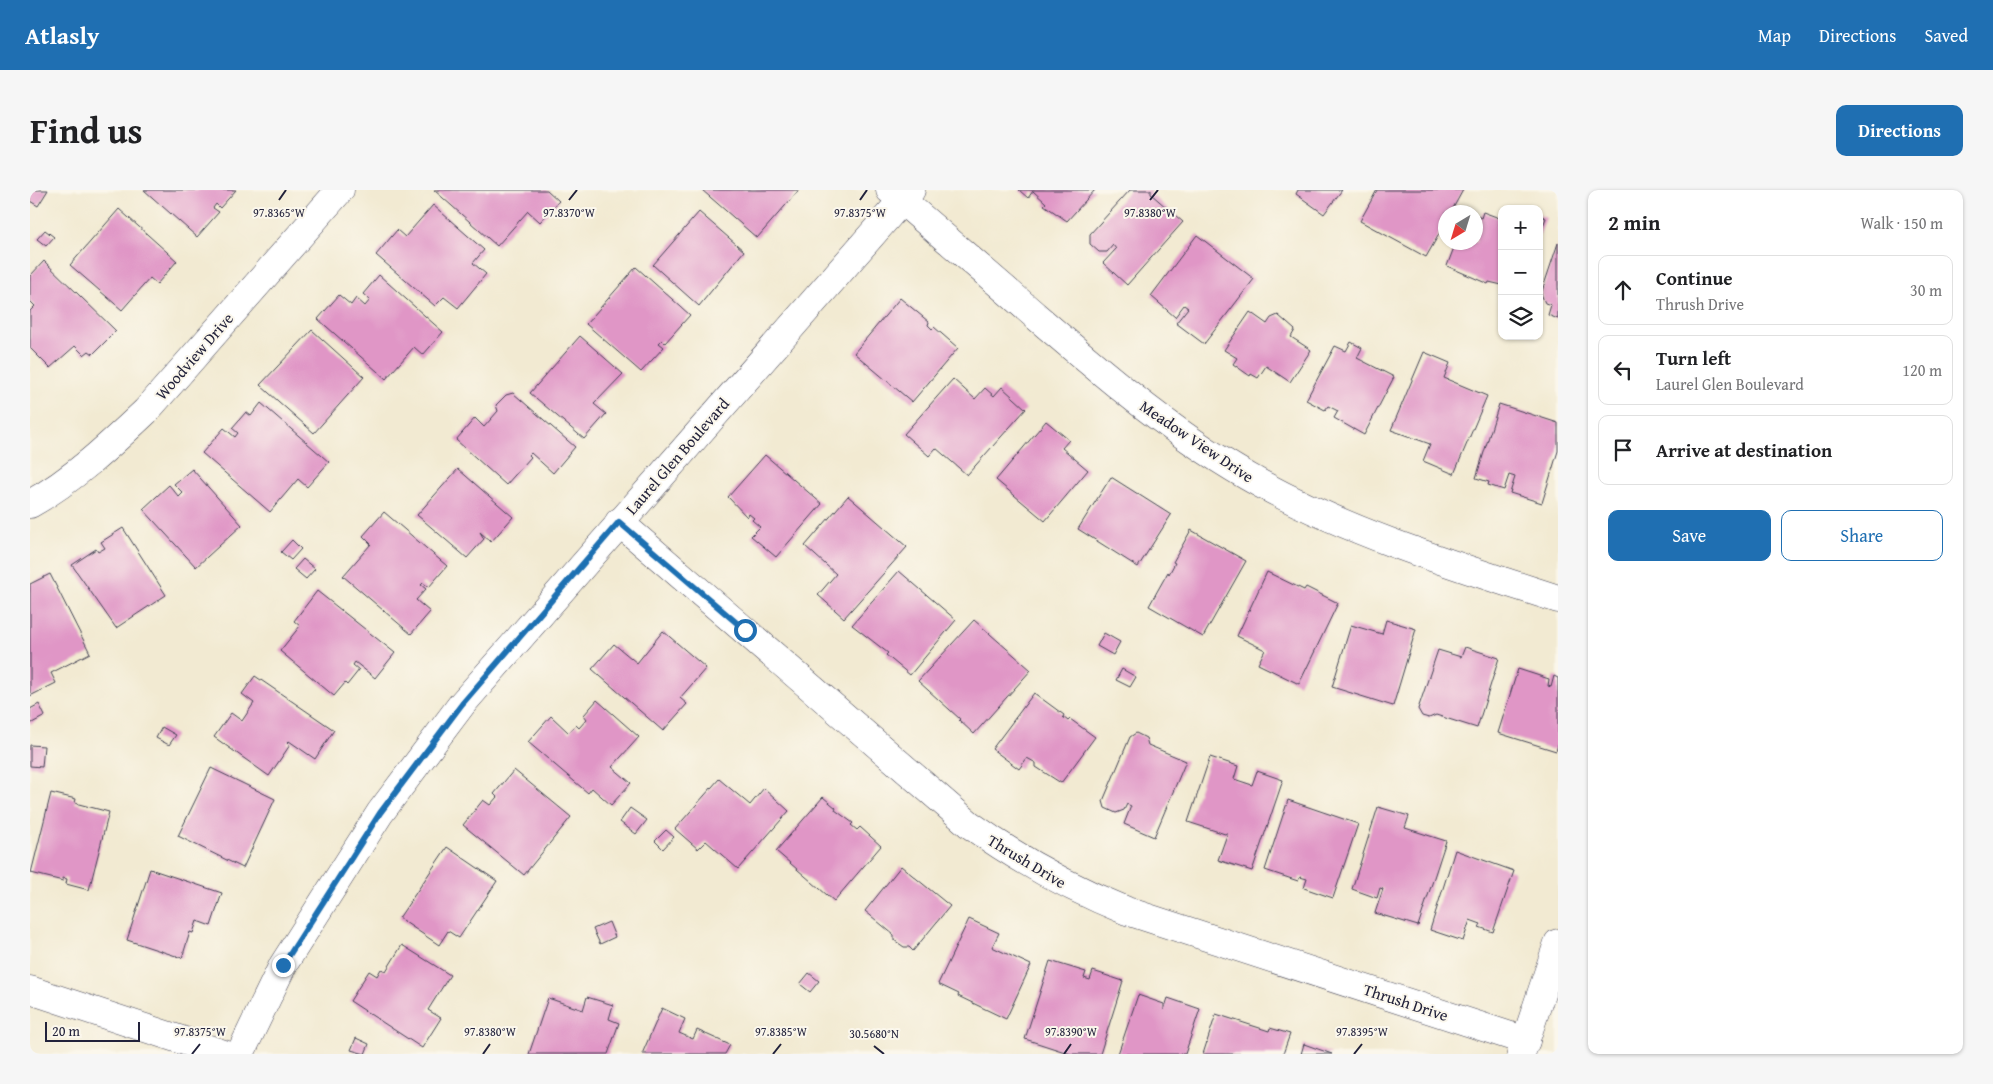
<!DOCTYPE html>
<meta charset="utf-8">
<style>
:root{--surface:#fff;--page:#f6f6f6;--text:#202124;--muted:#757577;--line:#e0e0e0;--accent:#1f6fb2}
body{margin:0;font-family:"Gentium Book Plus",serif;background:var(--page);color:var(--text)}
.controls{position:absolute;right:15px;top:15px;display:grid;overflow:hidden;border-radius:10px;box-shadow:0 1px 4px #0004}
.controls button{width:45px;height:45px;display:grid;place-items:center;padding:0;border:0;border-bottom:1px solid var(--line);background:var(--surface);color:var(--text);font:25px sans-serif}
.compass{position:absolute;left:1408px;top:15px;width:45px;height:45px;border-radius:50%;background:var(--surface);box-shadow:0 1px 4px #0004;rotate:218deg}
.scale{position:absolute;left:15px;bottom:12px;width:95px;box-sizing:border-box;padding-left:5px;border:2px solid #22223b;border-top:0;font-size:14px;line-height:18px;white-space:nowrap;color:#22223b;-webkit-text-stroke:4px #fbf7ec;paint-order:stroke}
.stop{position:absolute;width:15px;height:15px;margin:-11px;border:4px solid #1f6fb2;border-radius:50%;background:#fff}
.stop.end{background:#1f6fb2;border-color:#fff;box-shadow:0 1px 5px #0008}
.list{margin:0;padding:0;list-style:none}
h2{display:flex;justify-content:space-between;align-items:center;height:65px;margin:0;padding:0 20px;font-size:21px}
h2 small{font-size:16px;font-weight:400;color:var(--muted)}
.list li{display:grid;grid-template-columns:32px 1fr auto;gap:15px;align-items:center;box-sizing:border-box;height:70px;margin:0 10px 10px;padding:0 10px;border:1px solid var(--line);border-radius:10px}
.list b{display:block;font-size:19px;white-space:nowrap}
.list p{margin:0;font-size:16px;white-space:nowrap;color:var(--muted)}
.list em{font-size:16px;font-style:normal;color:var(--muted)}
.actions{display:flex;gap:10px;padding:15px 20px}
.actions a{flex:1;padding:11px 0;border:1px solid var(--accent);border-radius:10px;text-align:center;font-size:18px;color:var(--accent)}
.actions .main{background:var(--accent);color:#fff}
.icon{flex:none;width:28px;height:28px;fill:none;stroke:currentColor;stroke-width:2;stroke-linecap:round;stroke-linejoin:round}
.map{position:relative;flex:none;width:1528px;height:864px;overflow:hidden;border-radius:10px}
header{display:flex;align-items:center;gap:30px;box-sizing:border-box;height:70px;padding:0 25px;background:var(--accent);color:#fff}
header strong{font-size:24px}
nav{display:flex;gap:28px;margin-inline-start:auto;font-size:18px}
.intro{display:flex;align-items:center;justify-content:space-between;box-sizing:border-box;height:120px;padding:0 30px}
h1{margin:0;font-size:35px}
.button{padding:12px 22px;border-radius:10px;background:var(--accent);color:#fff;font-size:18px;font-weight:700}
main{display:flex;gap:30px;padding:0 30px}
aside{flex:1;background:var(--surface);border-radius:10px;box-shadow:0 1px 4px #0004}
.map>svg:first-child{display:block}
</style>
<header>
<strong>Atlasly</strong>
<nav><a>Map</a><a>Directions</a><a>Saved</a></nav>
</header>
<div class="intro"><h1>Find us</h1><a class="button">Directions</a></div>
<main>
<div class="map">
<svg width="1528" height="864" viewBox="0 0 1528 864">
<rect width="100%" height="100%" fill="#fbf7ec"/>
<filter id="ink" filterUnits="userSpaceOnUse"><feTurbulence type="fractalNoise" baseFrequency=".02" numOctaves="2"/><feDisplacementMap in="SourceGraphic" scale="10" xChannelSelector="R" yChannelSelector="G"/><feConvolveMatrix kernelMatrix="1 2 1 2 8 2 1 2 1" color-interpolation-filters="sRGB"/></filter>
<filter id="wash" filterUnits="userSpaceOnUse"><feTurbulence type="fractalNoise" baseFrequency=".0096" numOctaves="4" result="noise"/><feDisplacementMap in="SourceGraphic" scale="20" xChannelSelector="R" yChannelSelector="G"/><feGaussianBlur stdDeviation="1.12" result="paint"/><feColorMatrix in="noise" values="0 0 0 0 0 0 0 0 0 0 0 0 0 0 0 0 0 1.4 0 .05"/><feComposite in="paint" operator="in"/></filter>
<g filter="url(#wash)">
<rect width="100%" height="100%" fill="#f2ead2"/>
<g id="blocks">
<g fill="#e096c6">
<path d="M 0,0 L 18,0 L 8,16 L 0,11 Z"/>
<path d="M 114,0 L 206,0 L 190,18 L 186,14 L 183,18 L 189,22 L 167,47 Z"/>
<path d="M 404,0 L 517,0 L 529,11 L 510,32 L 498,21 L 467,56 Z"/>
<path d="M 672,0 L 769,0 L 727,48 Z"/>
<path d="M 989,0 L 1065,0 L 1037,31 L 1014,15 L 1016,13 L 1003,1 L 998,8 Z"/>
<path d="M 1100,0 L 1121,0 L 1121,4 L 1153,32 L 1097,95 L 1073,73 L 1086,59 L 1083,55 L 1077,62 L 1069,62 L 1060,54 L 1060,44 Z"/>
<path d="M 1268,0 L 1312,0 L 1294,24 L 1266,4 Z"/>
<path d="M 1347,0 L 1433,0 L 1421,22 L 1416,22 L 1416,32 L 1396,67 L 1330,31 Z"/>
<path d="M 403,15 L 454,60 L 443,73 L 456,84 L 428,118 L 414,107 L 405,116 L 346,65 L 367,40 L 375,47 Z"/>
<path d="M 89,19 L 147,71 L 127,94 L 120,88 L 92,120 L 40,75 Z"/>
<path d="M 669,22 L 714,61 L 669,116 L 623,75 Z"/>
<path d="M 1453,22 L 1472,29 L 1469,35 L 1472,36 L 1472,95 L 1459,92 L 1458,94 L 1417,76 L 1426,52 L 1446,52 L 1446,25 L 1451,28 Z"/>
<path d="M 1509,25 L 1516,28 L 1509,46 Z"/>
<path d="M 15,40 L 24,47 L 16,56 L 7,49 Z"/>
<path d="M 1167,45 L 1224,89 L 1174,154 L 1146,133 L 1158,118 L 1154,115 L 1145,127 L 1121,106 Z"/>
<path d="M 1528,53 L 1528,129 L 1518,125 L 1521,115 L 1515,113 L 1511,104 Z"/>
<path d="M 14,71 L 86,141 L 63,164 L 59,161 L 54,165 L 45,156 L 20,178 L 0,158 L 0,121 L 5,116 L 0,111 L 0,86 Z"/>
<path d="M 606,77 L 660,125 L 635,153 L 632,150 L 629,153 L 634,157 L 611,182 L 556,134 Z"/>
<path d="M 349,85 L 413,142 L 393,165 L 384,157 L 356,189 L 288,129 L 309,105 L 321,115 L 326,108 L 335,116 L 340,110 L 333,104 Z"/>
<path d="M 870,108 L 899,132 L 898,135 L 902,139 L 904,137 L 928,158 L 882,212 L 824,163 Z"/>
<path d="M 1220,122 L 1237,134 L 1241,128 L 1248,125 L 1265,140 L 1261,147 L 1281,160 L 1260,192 L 1236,176 L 1228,188 L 1221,184 L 1220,186 L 1203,174 L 1207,168 L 1194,160 Z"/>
<path d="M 282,140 L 334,187 L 284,243 L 230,195 Z"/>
<path d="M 550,146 L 593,184 L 564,214 L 576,224 L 554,249 L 500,203 Z"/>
<path d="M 1321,152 L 1332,158 L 1327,168 L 1364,187 L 1334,245 L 1304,228 L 1308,221 L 1298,216 L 1295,220 L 1276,210 L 1305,156 L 1316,161 Z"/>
<path d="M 1394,162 L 1420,173 L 1414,188 L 1457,206 L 1424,284 L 1393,271 L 1400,254 L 1361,240 Z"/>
<path d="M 923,189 L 945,209 L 955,198 L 964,206 L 972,197 L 996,219 L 937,285 L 906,258 L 899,266 L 874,244 Z"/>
<path d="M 483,203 L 545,257 L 523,283 L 501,263 L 499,265 L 501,267 L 476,295 L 426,250 L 445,228 L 454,237 L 468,221 L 466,215 L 476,205 Z"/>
<path d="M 231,213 L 299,272 L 277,297 L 268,289 L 240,322 L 172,263 L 194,238 L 205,247 L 208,243 L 202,238 L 216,222 L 221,226 Z"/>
<path d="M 1469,214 L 1528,233 L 1528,261 L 1512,313 L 1480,303 L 1485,287 L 1479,285 L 1474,300 L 1458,295 L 1459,292 L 1446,288 Z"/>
<path d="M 1016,231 L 1039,250 L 1032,258 L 1058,280 L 1015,331 L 966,290 Z"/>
<path d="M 735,265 L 792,314 L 746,367 L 721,346 L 730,337 L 722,330 L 724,328 L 719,324 L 717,327 L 698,307 Z"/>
<path d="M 162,279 L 212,335 L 166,377 L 113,319 L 139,295 L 149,307 L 153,303 L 144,294 Z"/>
<path d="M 428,279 L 483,327 L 461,352 L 450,342 L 454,349 L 437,368 L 387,325 Z"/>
<path d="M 1081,287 L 1141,325 L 1108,377 L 1048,339 Z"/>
<path d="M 818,306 L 877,357 L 814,428 L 788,405 L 806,384 L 775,356 Z"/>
<path d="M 354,322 L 417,376 L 399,397 L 393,393 L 391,395 L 396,399 L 386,410 L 400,422 L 381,444 L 313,386 L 341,354 L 333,346 Z"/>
<path d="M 93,338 L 136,405 L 86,438 L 42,375 L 66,359 L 68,362 L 75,358 L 71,352 Z"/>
<path d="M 1161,340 L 1216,371 L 1173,447 L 1119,416 L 1138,382 L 1139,384 L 1145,373 L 1143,372 Z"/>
<path d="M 262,350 L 271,359 L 261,370 L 251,362 Z"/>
<path d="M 273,369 L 285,379 L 276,389 L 264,379 Z"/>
<path d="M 869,381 L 926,430 L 880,485 L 856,465 L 858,463 L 822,435 Z"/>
<path d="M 1237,382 L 1274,400 L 1276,397 L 1308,413 L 1269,494 L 1228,474 L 1235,460 L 1207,446 Z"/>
<path d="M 20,384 L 60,463 L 21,483 L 26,493 L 0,506 L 0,394 Z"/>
<path d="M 287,401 L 365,463 L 345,488 L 325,472 L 323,475 L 329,480 L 317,495 L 315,493 L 304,506 L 250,461 L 270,436 L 264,431 Z"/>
<path d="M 944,430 L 1001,480 L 944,544 L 929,530 L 930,529 L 888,491 Z"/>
<path d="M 1356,430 L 1386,439 L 1363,516 L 1302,497 L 1321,435 L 1352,444 Z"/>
<path d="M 633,441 L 676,478 L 650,508 L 657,514 L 633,541 L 562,479 L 584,454 L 607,473 Z"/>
<path d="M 1074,443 L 1090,452 L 1083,465 L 1067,456 Z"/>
<path d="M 1435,457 L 1469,468 L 1447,538 L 1406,525 L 1399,528 L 1392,526 L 1388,519 L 1408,460 L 1431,467 Z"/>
<path d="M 1092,479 L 1106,487 L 1100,497 L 1086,490 Z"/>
<path d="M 1488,479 L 1519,489 L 1518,496 L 1521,497 L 1524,486 L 1528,488 L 1528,555 L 1526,561 L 1468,543 Z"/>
<path d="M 225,486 L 304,540 L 285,569 L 259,551 L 257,553 L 260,555 L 239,586 L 184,547 L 201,523 L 212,531 L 224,513 L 212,504 Z"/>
<path d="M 1004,503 L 1034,525 L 1033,527 L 1038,531 L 1040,529 L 1065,547 L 1031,593 L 1006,577 L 1006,573 L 997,568 L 989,579 L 962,559 Z"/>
<path d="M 567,510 L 609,547 L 582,577 L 601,593 L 581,615 L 562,598 L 558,603 L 498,552 L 521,526 L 539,543 L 546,535 L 549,538 L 557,529 L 554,525 Z"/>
<path d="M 9,514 L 15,526 L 0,534 L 0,519 Z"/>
<path d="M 132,537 L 146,545 L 139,555 L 126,548 Z"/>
<path d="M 1106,543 L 1116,548 L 1118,555 L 1156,571 L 1124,647 L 1094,634 L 1101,616 L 1097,614 L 1094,620 L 1086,623 L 1075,618 L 1073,611 L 1100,547 Z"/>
<path d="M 0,555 L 14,556 L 12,577 L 0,576 Z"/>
<path d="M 1180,567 L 1208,576 L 1204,589 L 1222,595 L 1227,581 L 1253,590 L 1222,681 L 1188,670 L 1198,642 L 1195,644 L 1158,632 Z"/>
<path d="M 181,578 L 245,609 L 213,678 L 148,646 Z"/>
<path d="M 484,580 L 541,627 L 494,685 L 433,635 L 453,610 L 460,615 L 467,607 L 464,604 Z"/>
<path d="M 689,589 L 720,615 L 734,598 L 759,621 L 708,679 L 676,651 L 668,659 L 645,639 Z"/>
<path d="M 21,603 L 46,609 L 45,613 L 79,622 L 59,700 L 36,694 L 37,689 L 33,688 L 33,691 L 1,683 Z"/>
<path d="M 793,607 L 806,618 L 805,620 L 823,633 L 821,635 L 827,640 L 830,637 L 851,656 L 804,711 L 746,661 Z"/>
<path d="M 1258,610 L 1328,634 L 1303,708 L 1274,698 L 1277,689 L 1270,687 L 1268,691 L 1235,680 Z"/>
<path d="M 1348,617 L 1379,626 L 1375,638 L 1416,651 L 1388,736 L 1345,723 L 1353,699 L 1350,698 L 1347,708 L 1322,699 Z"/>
<path d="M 600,618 L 617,630 L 606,644 L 590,632 Z"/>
<path d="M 636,640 L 644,647 L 633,659 L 625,651 Z"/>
<path d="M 417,657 L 467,691 L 429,748 L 418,741 L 409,755 L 369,728 Z"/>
<path d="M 1425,660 L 1484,681 L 1463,742 L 1449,737 L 1451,734 L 1440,730 L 1433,751 L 1400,740 Z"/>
<path d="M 871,676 L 920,716 L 883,761 L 879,757 L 874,757 L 864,750 L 864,745 L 835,721 Z"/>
<path d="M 120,679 L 192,703 L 181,736 L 167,731 L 163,743 L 160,742 L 152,768 L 97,750 Z"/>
<path d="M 939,729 L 969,743 L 962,757 L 1001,775 L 976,829 L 928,806 L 929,804 L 908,794 Z"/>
<path d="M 579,732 L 585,747 L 570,754 L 563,739 Z"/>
<path d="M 372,755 L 420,785 L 398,820 L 411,828 L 392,858 L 320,811 L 339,781 L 347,786 L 351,779 L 356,781 Z"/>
<path d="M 1020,771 L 1056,782 L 1054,788 L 1060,790 L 1063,781 L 1093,791 L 1070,864 L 1041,864 L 995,849 Z"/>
<path d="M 779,783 L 789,791 L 780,802 L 770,794 Z"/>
<path d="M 1108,805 L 1134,814 L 1134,820 L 1138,808 L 1170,819 L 1155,864 L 1088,864 Z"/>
<path d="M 557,807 L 583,815 L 579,829 L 589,833 L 578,864 L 499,864 L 518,808 L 553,820 Z"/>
<path d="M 632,818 L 655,829 L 649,843 L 663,849 L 667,840 L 700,855 L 695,864 L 612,864 Z"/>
<path d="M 1186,824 L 1239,841 L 1240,838 L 1260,844 L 1253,864 L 1173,864 Z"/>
<path d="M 326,848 L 339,854 L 335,864 L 321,860 Z"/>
<path d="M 1274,854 L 1302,864 L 1271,864 Z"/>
</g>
</g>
</g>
<g filter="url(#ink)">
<use href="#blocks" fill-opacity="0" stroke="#414052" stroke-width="1"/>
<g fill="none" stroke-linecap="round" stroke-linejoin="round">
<g stroke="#414052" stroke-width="29">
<g id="street">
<path d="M 860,0 C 909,43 959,85 1008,128 C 1079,189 1149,249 1231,294 C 1325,345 1427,376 1528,409"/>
<path d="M 0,314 C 43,290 80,255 116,221 L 310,0"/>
<path d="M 589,332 L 939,634 C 989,670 1040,698 1097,721 L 1496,851"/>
<path d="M 0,800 L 194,864"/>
<path d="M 210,864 L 253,775 L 350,623 L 432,514 L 881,0"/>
<path d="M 1491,864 L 1528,753"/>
</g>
</g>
<use href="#street" stroke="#fff" stroke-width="28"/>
</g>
</g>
<g fill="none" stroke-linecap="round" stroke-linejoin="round" filter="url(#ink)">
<path stroke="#1f6fb2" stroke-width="6" d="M 253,775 L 350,623 L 432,514 L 589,332 L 715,440"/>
</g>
<path fill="none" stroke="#22223b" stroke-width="2" d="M 249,10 L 256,0M 539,10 L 547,0M 830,10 L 837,0M 1120,10 L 1128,0M 844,856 L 854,864M 162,864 L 170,854M 453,864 L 460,854M 743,864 L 751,854M 1034,864 L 1041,854M 1324,864 L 1332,854"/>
<g text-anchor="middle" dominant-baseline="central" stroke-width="4" stroke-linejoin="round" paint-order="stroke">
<g font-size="16" fill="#22223b" stroke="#fbf7ec">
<text transform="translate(164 166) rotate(-49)">Woodview Drive</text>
<text transform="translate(1167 251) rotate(34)">Meadow View Drive</text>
<text transform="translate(647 266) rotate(-49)">Laurel Glen Boulevard</text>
<text transform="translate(997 671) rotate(31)">Thrush Drive</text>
<text transform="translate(1376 812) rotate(18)">Thrush Drive</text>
</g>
</g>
<g font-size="12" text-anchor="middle" fill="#22223b" stroke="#fbf7ec" stroke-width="4" stroke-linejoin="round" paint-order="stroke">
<text x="249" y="27">97.8365°W</text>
<text x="539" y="27">97.8370°W</text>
<text x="830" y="27">97.8375°W</text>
<text x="1120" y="27">97.8380°W</text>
<text x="170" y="846">97.8375°W</text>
<text x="460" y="846">97.8380°W</text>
<text x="751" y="846">97.8385°W</text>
<text x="1041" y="846">97.8390°W</text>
<text x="1332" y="846">97.8395°W</text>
<text x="844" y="848">30.5680°N</text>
</g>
</svg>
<div class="controls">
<button>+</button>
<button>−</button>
<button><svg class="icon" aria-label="layers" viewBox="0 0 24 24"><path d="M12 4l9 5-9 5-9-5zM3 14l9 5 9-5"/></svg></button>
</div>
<svg class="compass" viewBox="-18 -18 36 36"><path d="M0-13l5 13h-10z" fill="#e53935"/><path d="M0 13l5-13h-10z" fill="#757577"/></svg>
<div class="scale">20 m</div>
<div class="stop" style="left:715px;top:440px"></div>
<div class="stop end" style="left:253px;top:775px"></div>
</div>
<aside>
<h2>2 min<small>Walk · 150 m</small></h2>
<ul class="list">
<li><svg class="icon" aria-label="ahead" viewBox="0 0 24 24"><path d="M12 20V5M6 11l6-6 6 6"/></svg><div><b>Continue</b><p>Thrush Drive</p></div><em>30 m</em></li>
<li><svg class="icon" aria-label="left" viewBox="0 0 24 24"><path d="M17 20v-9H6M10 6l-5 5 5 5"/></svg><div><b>Turn left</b><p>Laurel Glen Boulevard</p></div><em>120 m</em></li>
<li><svg class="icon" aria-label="arrive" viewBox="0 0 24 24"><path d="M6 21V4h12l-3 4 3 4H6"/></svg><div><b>Arrive at destination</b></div></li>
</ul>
<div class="actions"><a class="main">Save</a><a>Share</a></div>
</aside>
</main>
